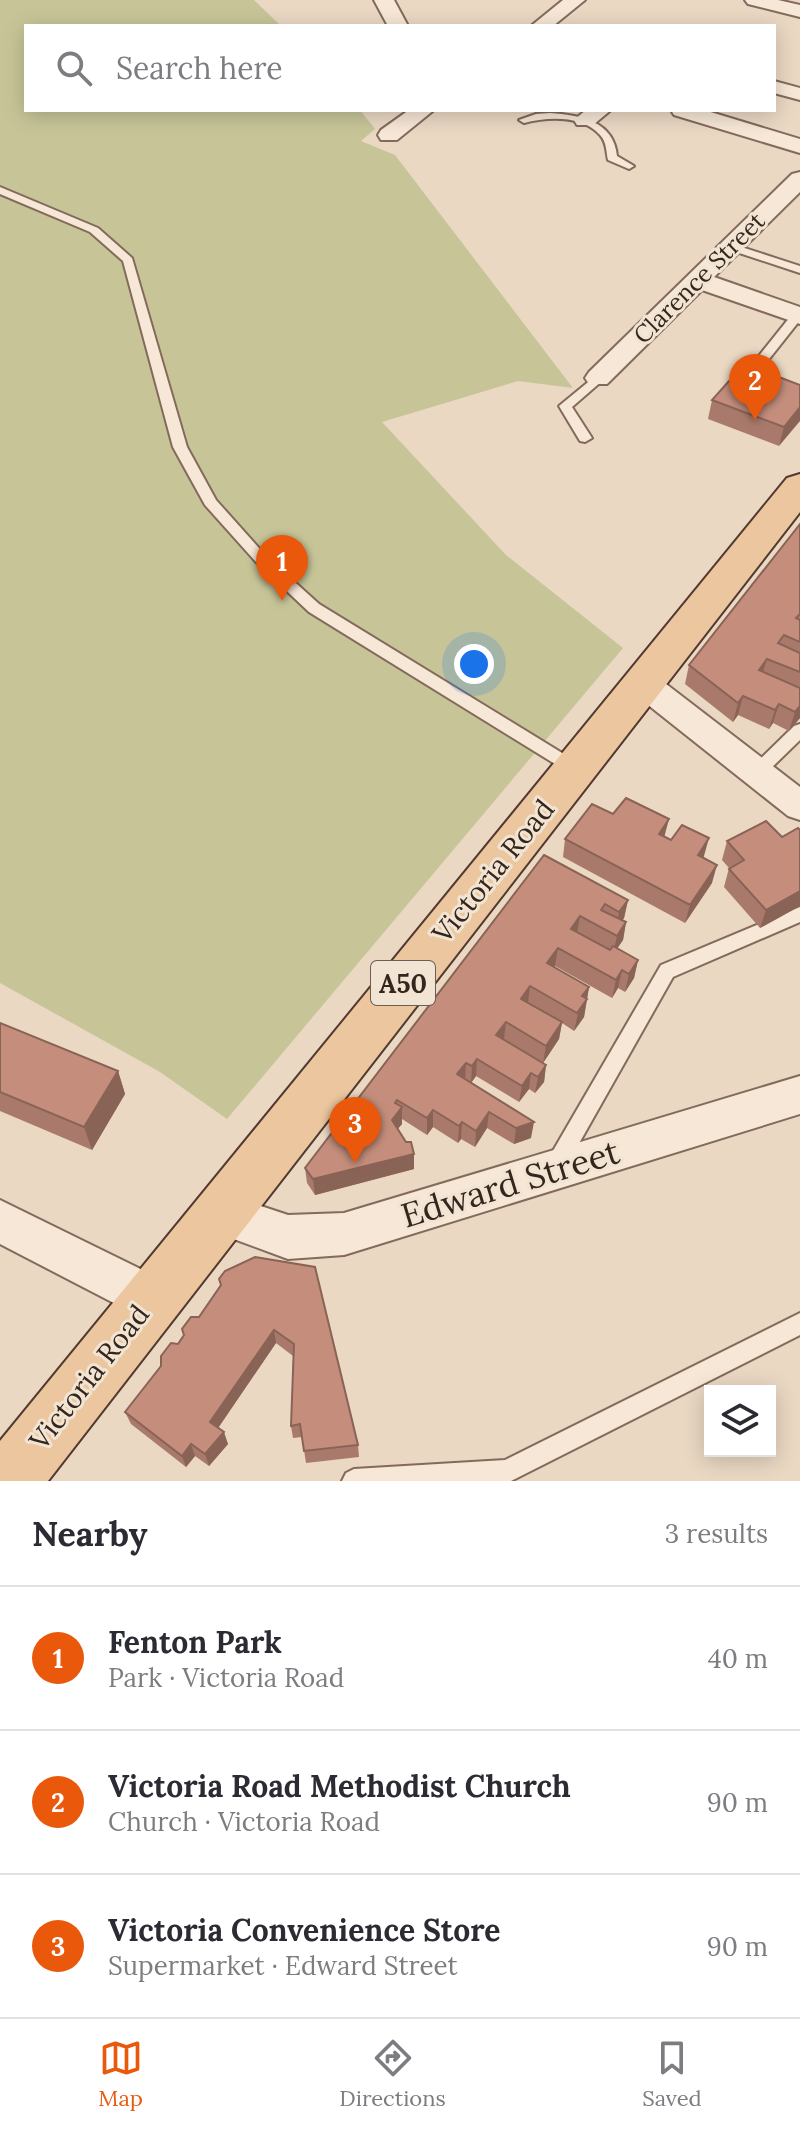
<!DOCTYPE html>
<meta charset="utf-8">
<style>
:root{--surface:#fff;--page:#f2f2f3;--text:#2b2b33;--muted:#7c7c81;--line:#e1e1e2;--accent:#ea580c}
body{margin:0;font-family:Lora,serif;background:var(--page);color:var(--text)}
.controls{position:absolute;right:24px;bottom:24px;display:grid;overflow:hidden;border-radius:0px;box-shadow:0 4px 20px #0003}
.controls button{width:72px;height:72px;display:grid;place-items:center;padding:0;border:0;border-bottom:2px solid var(--line);background:var(--surface);color:var(--text);font:40px sans-serif}
.you{position:absolute;left:474px;top:664px;width:28px;height:28px;margin:-20px;border:6px solid #fff;border-radius:50%;background:#1a73e8;box-shadow:0 0 0 12px #1a73e833}
.badge{display:grid;place-items:center;width:52px;height:52px;border-radius:50%;background:var(--accent);color:#fff;font-size:26px;font-weight:700}
.pin{position:absolute;translate:-50% -66px;filter:drop-shadow(0 2px 4px #0008)}
.pin::after{content:'';position:absolute;top:42px;width:28px;height:24px;background:inherit;clip-path:polygon(0 0,100% 0,50% 100%)}
.list{margin:0;padding:0;list-style:none}
h2{display:flex;justify-content:space-between;align-items:center;height:104px;margin:0;padding:0 32px;font-size:34px}
h2 small{font-size:26px;font-weight:400;color:var(--muted)}
.list li{display:grid;grid-template-columns:52px 1fr auto;gap:24px;align-items:center;box-sizing:border-box;height:144px;padding:0 32px;border-top:2px solid var(--line)}
.list b{display:block;font-size:30px;white-space:nowrap}
.list p{margin:0;font-size:26px;white-space:nowrap;color:var(--muted)}
.list em{font-size:26px;font-style:normal;color:var(--muted)}
.icon{flex:none;width:44px;height:44px;fill:none;stroke:currentColor;stroke-width:2;stroke-linecap:round;stroke-linejoin:round}
.map{position:relative;flex:none;width:800px;height:1481px;overflow:hidden}
.search{position:absolute;background:var(--surface);box-shadow:0 4px 20px #0003;left:24px;right:24px;top:24px;height:88px;display:flex;align-items:center;gap:20px;box-sizing:border-box;padding:0 28px;border-radius:0px;color:var(--muted);font-size:30px}
.sheet{height:536px;background:var(--surface)}
nav{display:flex;justify-content:space-around;align-items:center;box-sizing:border-box;height:112px;border-top:2px solid var(--line);background:var(--surface);font-size:22px;color:var(--muted)}
nav a{display:grid;justify-items:center;gap:4px}
nav .on{color:var(--accent)}
.map>svg:first-child{display:block}
</style>
<div class="map">
<svg width="800" height="1481" viewBox="0 0 800 1481">
<rect width="100%" height="100%" fill="#ead8c3"/>
<path fill="#c7c598" d="M 0,0 L 254,0 L 281,26 L 26,26 L 26,110 L 360,110 L 375,129 L 361,141 L 395,155 L 573,388 L 518,381 L 382,422 L 506,555 L 623,648 L 227,1119 L 160,1072 L 0,983 Z"/>
<g fill="none" stroke-linecap="round" stroke-linejoin="round">
<g stroke="#836a5c" stroke-width="4">
<g id="lane">
<path d="M 550,113 C 580,115 614,121 617,156 L 634,166 L 629,169 L 608,160 C 606,152 607,142 600,135 C 582,115 548,117 524,123 L 519,120 L 536,114 Z"/>
<path d="M 0,187 L 98,228 L 132,258 L 187,447 L 216,500 L 266,556 L 319,604 L 580,764 L 582,768 L 580,772 L 568,772 L 309,612 L 256,562 L 205,505 L 173,447 L 123,261 L 90,232 L 0,194 Z"/>
<path d="M 727,245 L 735,245 L 800,266 L 800,273 L 727,249 Z"/>
<path d="M 794,312 L 800,312 L 800,320 L 758,373 L 750,373 L 750,367 Z"/>
<path d="M 598,374 L 604,378 L 602,381 L 572,407 L 592,438 L 585,442 L 580,441 L 559,406 Z"/>
<path d="M 800,724 L 800,740 L 763,776 L 751,776 L 749,772 L 751,768 L 794,726 Z"/>
<path d="M 800,907 L 800,922 L 673,977 L 564,1170 L 557,1172 L 550,1170 L 547,1163 L 550,1156 L 661,965 Z"/>
<path d="M 800,1313 L 800,1335 L 511,1481 L 342,1481 L 346,1473 L 354,1469 L 505,1460 Z"/>
</g>
</g>
<g stroke="#836a5c" stroke-width="4">
<g id="street">
<path d="M 374,0 L 394,0 L 408,26 L 388,26 Z"/>
<path d="M 563,0 L 585,0 L 553,26 L 531,26 Z"/>
<path d="M 745,0 L 778,0 L 800,5 L 800,17 L 748,4 Z"/>
<path d="M 774,81 L 800,88 L 800,100 L 774,93 Z"/>
<path d="M 409,110 L 434,110 L 397,140 L 381,140 L 378,135 L 381,130 Z"/>
<path d="M 586,110 L 611,110 L 593,125 L 577,125 L 574,120 Z"/>
<path d="M 671,110 L 704,110 L 800,139 L 800,153 L 674,115 Z"/>
<path d="M 800,172 L 800,192 L 714,277 L 800,307 L 800,324 L 702,290 L 607,384 L 589,384 L 585,378 L 589,372 L 792,174 Z"/>
<path d="M 645,673 L 657,677 L 800,787 L 800,820 L 788,816 L 633,693 L 629,685 L 633,677 Z"/>
<path d="M 800,1076 L 800,1114 L 344,1255 L 288,1259 L 204,1228 L 197,1213 L 204,1198 L 219,1192 L 288,1215 L 344,1213 Z"/>
<path d="M 0,1200 L 167,1282 L 174,1298 L 167,1314 L 151,1321 L 135,1314 L 0,1244 Z"/>
</g>
</g>
<g stroke="#513930" stroke-width="4">
<path id="primary" d="M 800,474 L 800,512 L 48,1481 L 0,1481 L 0,1441 L 787,478 Z"/>
</g>
<use href="#lane" fill="#f6e7d6" fill-rule="evenodd"/>
<use href="#street" fill="#f6e7d6" fill-rule="evenodd"/>
<use href="#primary" fill="#ebc69e" fill-rule="evenodd"/>
</g>
<g fill="#a97a6b">
<path d="M 800,385 L 779,446 L 708,419 L 712,400 L 756,391 Z"/>
<path d="M 800,524 L 800,718 L 789,731 L 773,723 L 769,729 L 738,715 L 733,722 L 685,684 L 689,665 Z"/>
<path d="M 613,814 L 665,837 L 704,856 L 703,858 L 712,883 L 685,923 L 563,857 L 565,839 Z"/>
<path d="M 800,830 L 800,906 L 760,928 L 724,887 L 729,868 L 722,860 L 727,841 L 782,837 Z"/>
<path d="M 544,855 L 628,900 L 624,918 L 622,920 L 626,922 L 623,940 L 617,949 L 638,960 L 634,978 L 625,992 L 618,988 L 612,998 L 555,966 L 554,967 L 589,987 L 584,1017 L 574,1031 L 562,1023 L 559,1039 L 543,1063 L 546,1065 L 544,1082 L 535,1093 L 529,1089 L 519,1102 L 476,1076 L 471,1083 L 531,1138 L 514,1144 L 487,1128 L 475,1147 L 461,1139 L 458,1143 L 433,1127 L 427,1135 L 402,1119 L 402,1124 L 397,1129 L 414,1169 L 315,1195 L 307,1183 L 305,1168 Z"/>
<path d="M 0,1023 L 118,1071 L 125,1094 L 92,1150 L 0,1111 Z"/>
<path d="M 255,1257 L 358,1445 L 359,1457 L 306,1463 L 302,1437 L 293,1438 L 291,1426 L 293,1356 L 276,1343 L 218,1428 L 228,1444 L 209,1466 L 195,1456 L 186,1467 L 131,1424 L 125,1412 L 184,1336 L 182,1329 L 199,1317 Z"/>
</g>
<g fill="#8a6357">
<path d="M 800,407 L 800,421 L 779,446 L 784,427 Z"/>
<path d="M 767,659 L 761,678 L 759,670 Z"/>
<path d="M 743,696 L 738,715 L 733,722 L 738,703 Z"/>
<path d="M 779,704 L 773,723 L 769,729 L 775,710 Z"/>
<path d="M 800,706 L 800,718 L 789,731 L 795,712 Z"/>
<path d="M 669,819 L 664,838 L 659,834 Z"/>
<path d="M 709,838 L 704,856 L 693,873 L 698,855 Z"/>
<path d="M 717,865 L 712,883 L 685,923 L 690,905 Z"/>
<path d="M 800,891 L 800,906 L 760,928 L 766,910 Z"/>
<path d="M 628,900 L 624,918 L 616,930 L 619,912 Z"/>
<path d="M 580,916 L 577,934 L 571,929 Z"/>
<path d="M 626,922 L 623,940 L 613,954 L 617,936 Z"/>
<path d="M 558,948 L 555,966 L 545,981 L 547,963 Z"/>
<path d="M 638,960 L 634,978 L 625,992 L 629,974 Z"/>
<path d="M 622,970 L 618,988 L 612,998 L 616,980 Z"/>
<path d="M 530,986 L 528,1003 L 521,999 Z"/>
<path d="M 589,987 L 584,1017 L 574,1031 L 582,996 Z"/>
<path d="M 506,1022 L 504,1039 L 496,1035 Z"/>
<path d="M 562,1022 L 559,1039 L 543,1063 L 546,1046 Z"/>
<path d="M 477,1059 L 476,1076 L 471,1083 L 472,1066 Z"/>
<path d="M 466,1063 L 465,1080 L 457,1074 Z"/>
<path d="M 546,1065 L 544,1082 L 535,1093 L 538,1077 Z"/>
<path d="M 118,1071 L 125,1094 L 92,1150 L 84,1127 Z"/>
<path d="M 531,1073 L 529,1089 L 519,1102 L 522,1086 Z"/>
<path d="M 397,1100 L 397,1113 L 402,1107 L 402,1124 L 392,1136 L 392,1120 Z"/>
<path d="M 433,1110 L 433,1127 L 427,1135 L 427,1118 Z"/>
<path d="M 489,1112 L 487,1128 L 475,1147 L 476,1131 Z"/>
<path d="M 462,1122 L 461,1139 L 458,1143 L 459,1126 Z"/>
<path d="M 534,1122 L 531,1138 L 514,1144 L 516,1128 Z"/>
<path d="M 414,1154 L 414,1169 L 315,1195 L 313,1179 Z"/>
<path d="M 274,1330 L 276,1343 L 214,1434 L 210,1422 Z"/>
<path d="M 224,1432 L 228,1444 L 209,1466 L 205,1454 Z"/>
<path d="M 191,1444 L 195,1456 L 186,1467 L 182,1456 Z"/>
</g>
<g fill="#c58e7c" stroke="#8a6357" stroke-width="2">
<path d="M 771,374 L 800,385 L 800,407 L 784,427 L 712,400 L 729,381 L 756,391 Z"/>
<path d="M 800,524 L 800,614 L 796,618 L 800,620 L 800,642 L 784,635 L 778,643 L 800,653 L 800,672 L 767,659 L 759,670 L 800,688 L 800,706 L 795,712 L 779,704 L 775,710 L 743,696 L 738,703 L 689,665 Z"/>
<path d="M 626,798 L 669,819 L 659,834 L 671,840 L 682,825 L 709,838 L 698,855 L 717,865 L 690,905 L 565,839 L 592,804 L 613,814 Z"/>
<path d="M 766,821 L 782,837 L 798,828 L 800,830 L 800,891 L 766,910 L 729,869 L 744,860 L 727,841 Z"/>
<path d="M 544,855 L 628,900 L 619,912 L 605,904 L 601,910 L 626,922 L 617,936 L 580,916 L 571,929 L 610,950 L 613,946 L 638,960 L 629,974 L 622,970 L 616,980 L 558,948 L 547,963 L 589,987 L 582,996 L 587,999 L 577,1013 L 530,986 L 521,999 L 562,1022 L 546,1046 L 506,1022 L 496,1035 L 546,1065 L 538,1077 L 531,1073 L 522,1086 L 477,1059 L 472,1066 L 466,1063 L 457,1074 L 534,1122 L 516,1128 L 489,1112 L 476,1131 L 462,1122 L 459,1126 L 433,1110 L 427,1118 L 397,1100 L 395,1103 L 402,1107 L 392,1120 L 406,1142 L 411,1142 L 414,1154 L 313,1179 L 305,1168 Z"/>
<path d="M 0,1023 L 118,1071 L 84,1127 L 0,1092 Z"/>
<path d="M 255,1257 L 315,1267 L 358,1445 L 304,1451 L 300,1424 L 291,1426 L 294,1344 L 274,1330 L 210,1422 L 224,1432 L 205,1454 L 191,1444 L 182,1456 L 125,1412 L 161,1366 L 161,1356 L 171,1343 L 178,1344 L 184,1335 L 182,1329 L 191,1317 L 199,1317 L 221,1285 L 219,1279 L 225,1271 Z"/>
</g>
<g text-anchor="middle" dominant-baseline="central" stroke-width="6" stroke-linejoin="round" paint-order="stroke">
<g font-size="24" fill="#34251e" stroke="#f2e4d2">
<text transform="translate(699 278) rotate(-45)">Clarence Street</text>
</g>
<rect fill="#f2e4d2" stroke="#6d5e54" stroke-width="2" x="371" y="961" width="64" height="44" rx="6"/>
<g font-size="26" font-weight="bold" fill="#34251e">
<text x="403" y="983">A50</text>
</g>
<g font-size="28" fill="#34251e" stroke="#f2e4d2">
<text transform="translate(493 871) rotate(-51)">Victoria Road</text>
<text transform="translate(89 1377) rotate(-52)">Victoria Road</text>
</g>
<g font-size="34" fill="#34251e" stroke="#f2e4d2">
<text transform="translate(510 1183) rotate(-17)">Edward Street</text>
</g>
</g>
</svg>
<div class="controls">
<button><svg class="icon" aria-label="layers" viewBox="0 0 24 24"><path d="M12 4l9 5-9 5-9-5zM3 14l9 5 9-5"/></svg></button>
</div>
<div class="you"></div>
<div class="pin badge" style="left:282px;top:601px">1</div>
<div class="pin badge" style="left:755px;top:420px">2</div>
<div class="pin badge" style="left:355px;top:1163px">3</div>
<div class="search"><svg class="icon" aria-label="search" viewBox="0 0 24 24"><circle cx="10" cy="10" r="6"/><path d="M15 15l6 6"/></svg>Search here</div>
</div>
<section class="sheet">
<h2>Nearby<small>3 results</small></h2>
<ul class="list">
<li><span class="badge">1</span><div><b>Fenton Park</b><p>Park · Victoria Road</p></div><em>40 m</em></li>
<li><span class="badge">2</span><div><b>Victoria Road Methodist Church</b><p>Church · Victoria Road</p></div><em>90 m</em></li>
<li><span class="badge">3</span><div><b>Victoria Convenience Store</b><p>Supermarket · Edward Street</p></div><em>90 m</em></li>
</ul>
</section>
<nav>
<a class="on"><svg class="icon" aria-label="map" viewBox="0 0 24 24"><path d="M3 6l6-2 6 2 6-2v14l-6 2-6-2-6 2zM9 4v14M15 6v14"/></svg>Map</a>
<a><svg class="icon" aria-label="directions" viewBox="0 0 24 24"><path d="M12 3l9 9-9 9-9-9zM9 14v-3h6M13 9l2 2-2 2"/></svg>Directions</a>
<a><svg class="icon" aria-label="saved" viewBox="0 0 24 24"><path d="M7 4h10v16l-5-4-5 4z"/></svg>Saved</a>
</nav>
